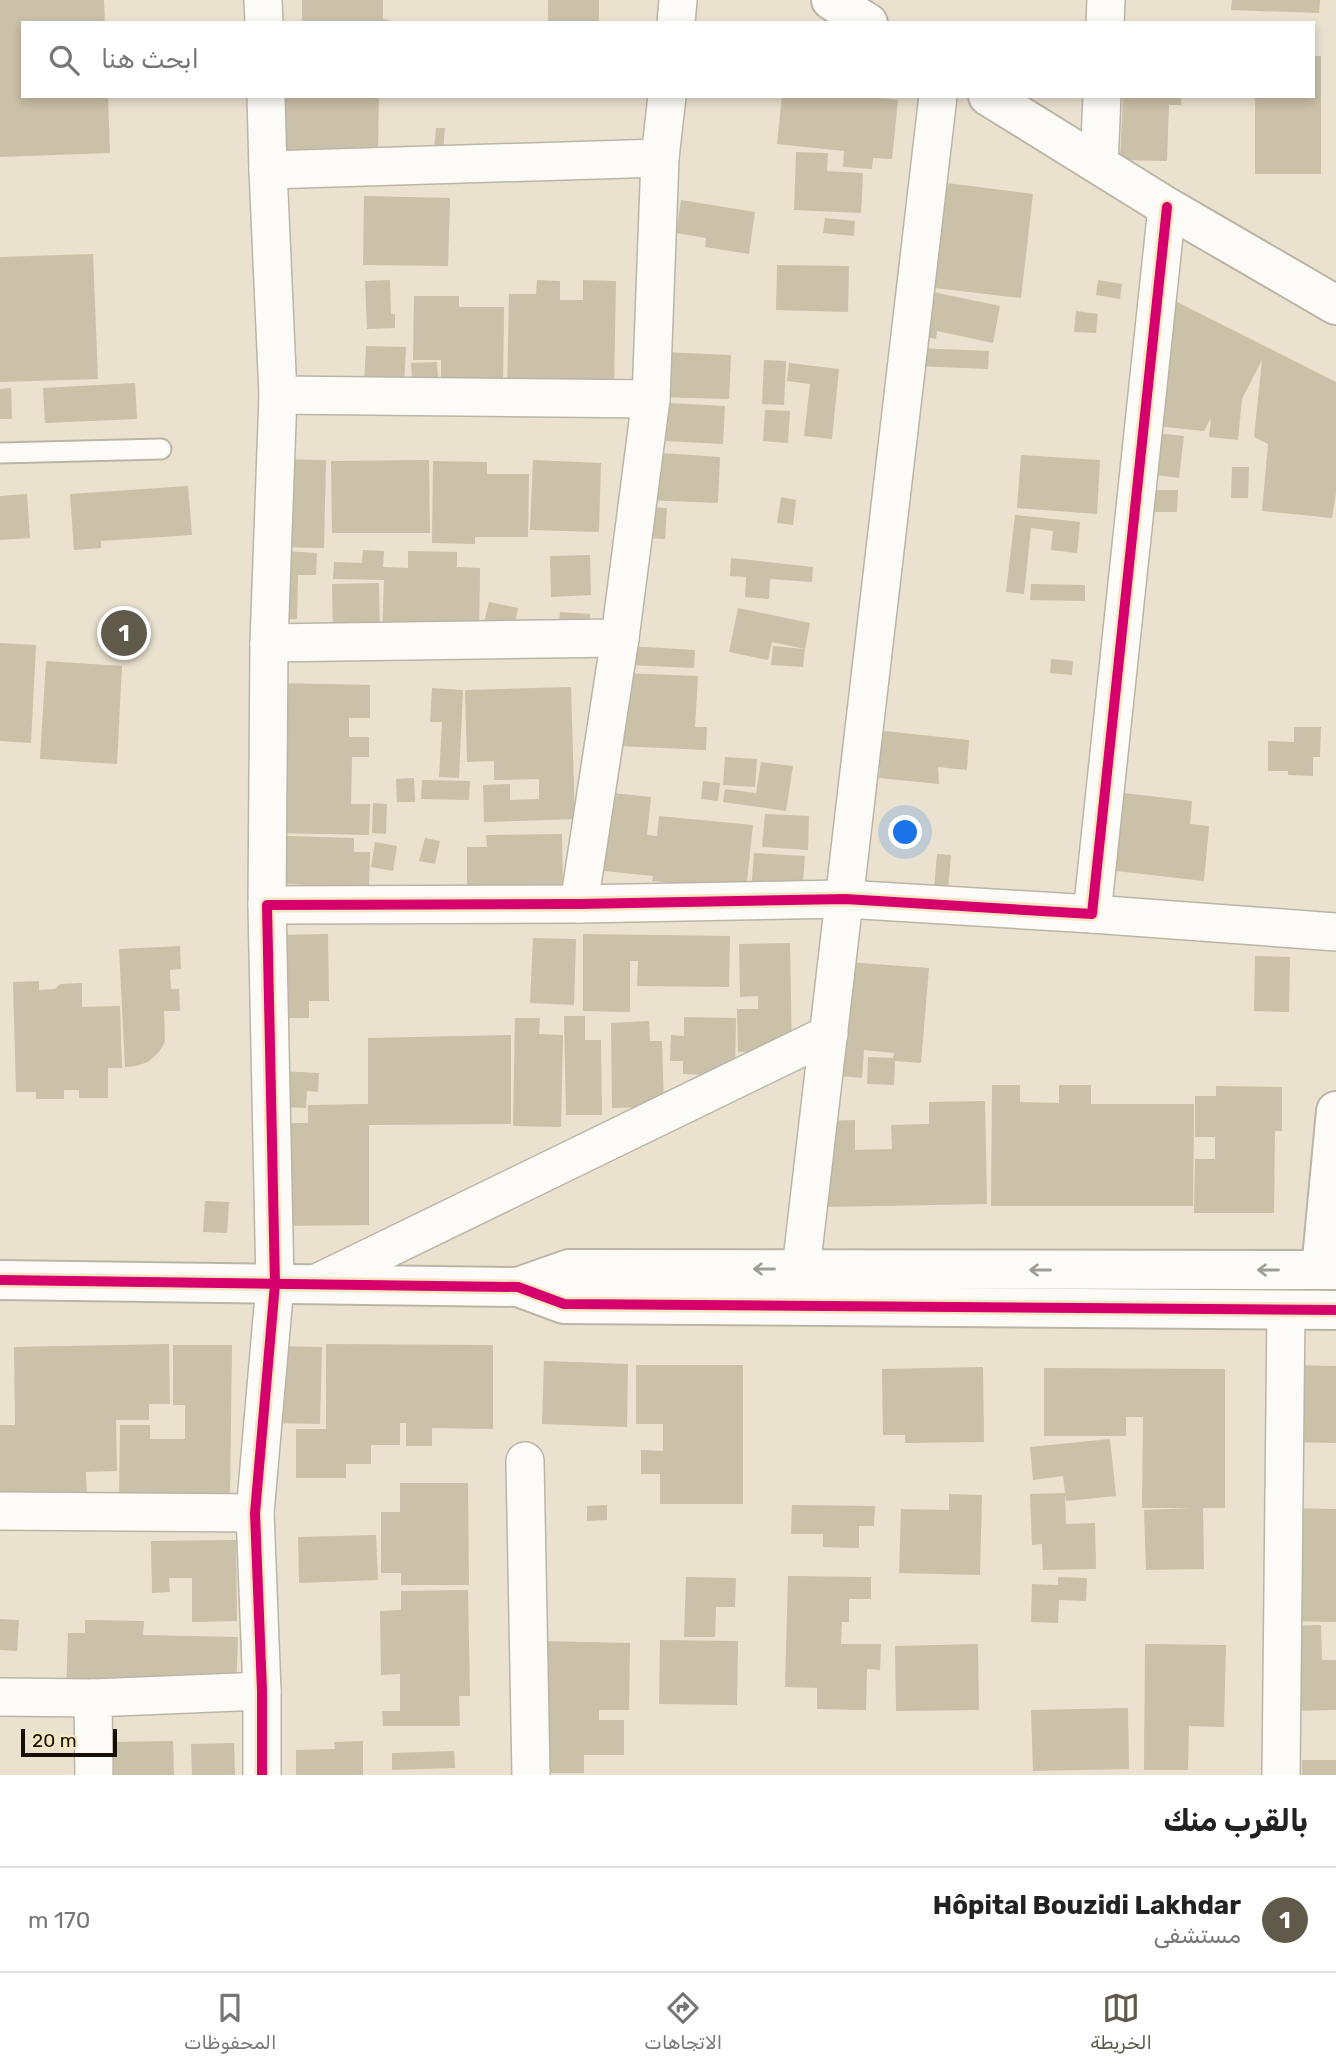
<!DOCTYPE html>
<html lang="ar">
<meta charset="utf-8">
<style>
:root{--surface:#fff;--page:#f6f6f6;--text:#222;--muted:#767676;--line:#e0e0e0;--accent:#605a4b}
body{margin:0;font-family:Rubik,"Noto Sans Arabic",sans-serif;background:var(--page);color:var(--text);direction:rtl}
.scale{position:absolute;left:21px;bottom:18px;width:96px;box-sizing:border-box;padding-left:7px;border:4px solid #161004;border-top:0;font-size:19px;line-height:24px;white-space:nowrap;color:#161004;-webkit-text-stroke:5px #f6e7c3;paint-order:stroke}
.you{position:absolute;left:906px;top:833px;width:24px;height:24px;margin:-18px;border:5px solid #fff;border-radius:50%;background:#1a73e8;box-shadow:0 0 0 10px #1a73e833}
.badge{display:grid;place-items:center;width:46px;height:46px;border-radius:50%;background:var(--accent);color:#fff;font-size:23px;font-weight:700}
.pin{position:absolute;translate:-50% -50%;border:4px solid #fff;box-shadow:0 2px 7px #0006}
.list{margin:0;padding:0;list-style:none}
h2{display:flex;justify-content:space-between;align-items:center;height:91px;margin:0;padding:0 28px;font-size:30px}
h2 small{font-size:23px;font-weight:400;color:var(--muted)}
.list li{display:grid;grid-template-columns:46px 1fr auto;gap:21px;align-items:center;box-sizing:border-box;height:105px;padding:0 28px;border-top:2px solid var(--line)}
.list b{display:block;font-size:26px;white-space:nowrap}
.list p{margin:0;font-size:23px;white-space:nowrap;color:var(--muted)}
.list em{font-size:23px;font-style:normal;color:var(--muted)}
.icon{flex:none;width:38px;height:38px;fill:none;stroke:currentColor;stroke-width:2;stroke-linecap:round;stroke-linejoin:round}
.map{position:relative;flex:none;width:1336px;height:1775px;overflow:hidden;direction:ltr}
.search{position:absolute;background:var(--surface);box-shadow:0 4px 10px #0003;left:21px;right:21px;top:21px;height:77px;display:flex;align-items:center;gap:18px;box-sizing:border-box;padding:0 24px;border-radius:0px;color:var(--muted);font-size:26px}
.sheet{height:196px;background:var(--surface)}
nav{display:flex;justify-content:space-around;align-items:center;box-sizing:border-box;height:98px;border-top:2px solid var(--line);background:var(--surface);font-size:19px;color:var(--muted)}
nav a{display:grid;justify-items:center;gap:4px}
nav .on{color:var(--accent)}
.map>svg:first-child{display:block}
</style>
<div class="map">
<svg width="1336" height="1775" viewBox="0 0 1336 1775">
<rect width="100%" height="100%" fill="#eae2cf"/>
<g fill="#cbc0a8">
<path d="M 0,0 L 104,0 L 105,23 L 23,23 L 23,96 L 108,96 L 110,153 L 0,157 Z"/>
<path d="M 302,0 L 383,0 L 383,19 L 389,20 L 389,23 L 302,23 Z"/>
<rect x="548" y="0" width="51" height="23"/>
<path d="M 1232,0 L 1320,0 L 1319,13 L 1231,10 Z"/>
<path d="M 1313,56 L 1321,56 L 1321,174 L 1255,174 L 1255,96 L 1313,96 Z"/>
<path d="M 283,96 L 379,96 L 378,153 L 282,152 Z"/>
<path d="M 782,96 L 860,96 L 898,100 L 892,159 L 873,158 L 872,169 L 843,167 L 844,151 L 777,144 Z"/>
<path d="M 1123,96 L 1181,96 L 1181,105 L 1169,105 L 1167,161 L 1120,160 Z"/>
<path d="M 436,128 L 445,128 L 443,151 L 434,150 Z"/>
<path d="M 796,152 L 828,153 L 827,171 L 863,173 L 861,213 L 794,210 Z"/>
<path d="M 939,182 L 1033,194 L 1021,298 L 926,287 Z"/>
<path d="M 364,196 L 450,198 L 448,266 L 363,265 Z"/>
<path d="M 681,200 L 755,212 L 749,254 L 705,247 L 706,238 L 676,233 Z"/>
<path d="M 825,218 L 855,221 L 854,236 L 823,233 Z"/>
<path d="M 93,254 L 98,379 L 0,382 L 0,257 Z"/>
<path d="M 777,265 L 849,266 L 848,312 L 776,310 Z"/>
<path d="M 390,280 L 391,314 L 395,314 L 395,328 L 367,329 L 365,281 Z"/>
<path d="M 537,280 L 560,281 L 560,300 L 583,300 L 583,280 L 616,281 L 614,387 L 507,392 L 509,294 L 536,294 Z"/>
<path d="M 1098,280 L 1122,284 L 1120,299 L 1096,295 Z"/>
<path d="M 928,291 L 1000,306 L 993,343 L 937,331 L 936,339 L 919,336 Z"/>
<path d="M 414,296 L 459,296 L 459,307 L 504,307 L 503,389 L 441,389 L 441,360 L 413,360 Z"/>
<path d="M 1177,302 L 1336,382 L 1336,493 L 1332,518 L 1262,511 L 1268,444 L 1254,437 L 1262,360 L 1242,399 L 1238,440 L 1209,437 L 1211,418 L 1204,431 L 1155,426 L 1165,325 Z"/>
<path d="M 1076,311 L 1098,314 L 1096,333 L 1074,332 Z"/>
<path d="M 366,346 L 406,347 L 404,387 L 364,385 Z"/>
<path d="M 916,348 L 989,351 L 988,369 L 916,366 Z"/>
<path d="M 661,352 L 731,355 L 729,399 L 659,397 Z"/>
<path d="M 764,360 L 786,361 L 784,405 L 762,404 Z"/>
<path d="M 437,362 L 439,391 L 413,393 L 411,363 Z"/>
<path d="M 789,363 L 839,369 L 832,439 L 804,436 L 810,384 L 787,381 Z"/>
<path d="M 135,383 L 137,419 L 45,423 L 43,388 Z"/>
<path d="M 11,388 L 12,419 L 0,419 L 0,389 Z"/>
<path d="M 668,403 L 725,406 L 723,444 L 666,441 Z"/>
<path d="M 765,410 L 790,411 L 788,443 L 763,441 Z"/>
<path d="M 1155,433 L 1184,436 L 1179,478 L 1149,474 Z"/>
<path d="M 647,452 L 720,457 L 718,503 L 644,500 Z"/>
<path d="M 1021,455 L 1100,460 L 1097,514 L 1017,508 Z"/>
<path d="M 279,459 L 326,460 L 324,548 L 277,547 Z"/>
<path d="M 429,460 L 430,533 L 332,533 L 331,461 Z"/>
<path d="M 533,460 L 601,463 L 599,532 L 530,530 Z"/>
<path d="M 433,461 L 487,462 L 487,474 L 529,474 L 528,537 L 475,537 L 475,544 L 432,543 Z"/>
<path d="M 1232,467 L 1249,467 L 1248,498 L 1231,498 Z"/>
<path d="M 188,486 L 192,535 L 101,541 L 101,548 L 74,550 L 70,494 Z"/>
<path d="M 1149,490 L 1178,490 L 1177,512 L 1148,512 Z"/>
<path d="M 27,494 L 30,538 L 0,540 L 0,496 Z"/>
<path d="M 781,497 L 796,500 L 793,525 L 777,523 Z"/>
<path d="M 648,507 L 667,508 L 665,539 L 647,538 Z"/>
<path d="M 1015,515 L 1080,522 L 1077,553 L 1051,550 L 1053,531 L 1031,528 L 1024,594 L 1006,592 Z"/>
<path d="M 363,550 L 384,551 L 383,567 L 408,568 L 408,551 L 457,552 L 457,567 L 480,568 L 479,638 L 382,636 L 384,580 L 333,579 L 334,562 L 362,563 Z"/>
<path d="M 284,551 L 317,553 L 316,575 L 298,575 L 297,619 L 282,619 Z"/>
<path d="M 590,555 L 591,595 L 551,597 L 550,556 Z"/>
<path d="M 731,558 L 813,567 L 812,582 L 770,579 L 769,599 L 745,597 L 746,577 L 730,576 Z"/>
<path d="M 379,583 L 380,637 L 333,638 L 332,584 Z"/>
<path d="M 1031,584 L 1085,585 L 1085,601 L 1030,600 Z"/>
<path d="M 489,602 L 518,608 L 512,638 L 482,631 Z"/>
<path d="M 738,608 L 810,623 L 805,649 L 772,642 L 768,660 L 729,652 Z"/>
<path d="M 560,612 L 590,614 L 589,638 L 558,637 Z"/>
<path d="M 0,643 L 36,645 L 31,743 L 0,741 Z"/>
<path d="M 629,646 L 695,650 L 694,668 L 628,665 Z"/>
<path d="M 773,646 L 805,649 L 803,667 L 771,665 Z"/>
<path d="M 1051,659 L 1073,661 L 1072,675 L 1050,673 Z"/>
<path d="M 46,661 L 122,666 L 117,764 L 40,759 Z"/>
<path d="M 621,673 L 698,676 L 695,727 L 707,727 L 706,750 L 618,746 Z"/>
<path d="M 280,683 L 370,685 L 370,718 L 349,718 L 349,737 L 369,737 L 369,757 L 352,757 L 351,804 L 370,804 L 369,835 L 277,833 Z"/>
<path d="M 571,687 L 575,819 L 484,822 L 483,785 L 510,784 L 510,800 L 539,799 L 539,779 L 494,780 L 494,761 L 467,762 L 465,690 Z"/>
<path d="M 432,688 L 463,690 L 459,778 L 439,777 L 442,722 L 430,722 Z"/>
<path d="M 1294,727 L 1321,727 L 1320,757 L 1313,757 L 1313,776 L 1288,775 L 1288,771 L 1268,771 L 1268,741 L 1294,742 Z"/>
<path d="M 866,729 L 969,740 L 967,770 L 938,767 L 939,784 L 879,778 L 880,768 L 862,766 Z"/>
<path d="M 725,757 L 757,759 L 755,787 L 723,785 Z"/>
<path d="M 761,762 L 793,766 L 786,811 L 723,802 L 725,789 L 756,793 Z"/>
<path d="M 414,778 L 415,802 L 397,802 L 396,779 Z"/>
<path d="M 422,780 L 470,781 L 469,800 L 421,799 Z"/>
<path d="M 703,781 L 720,783 L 718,801 L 701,799 Z"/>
<path d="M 613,793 L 651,797 L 647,835 L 657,836 L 659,816 L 753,825 L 746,891 L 652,881 L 653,876 L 604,871 Z"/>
<path d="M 1124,793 L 1192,801 L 1190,824 L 1209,826 L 1204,881 L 1116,871 Z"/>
<path d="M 373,803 L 387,804 L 386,834 L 372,833 Z"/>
<path d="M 765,814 L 809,816 L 808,850 L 762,847 Z"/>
<path d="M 562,834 L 563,889 L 467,891 L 467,847 L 487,847 L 486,835 Z"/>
<path d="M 287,836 L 354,838 L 354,852 L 370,852 L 369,888 L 285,884 Z"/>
<path d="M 425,838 L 440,841 L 435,864 L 419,861 Z"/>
<path d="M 375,842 L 397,846 L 393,871 L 371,867 Z"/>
<path d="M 754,853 L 805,856 L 802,894 L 751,891 Z"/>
<path d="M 937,854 L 951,855 L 948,890 L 934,889 Z"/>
<path d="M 328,934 L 329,1001 L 309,1001 L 309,1018 L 278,1018 L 276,935 Z"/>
<path d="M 583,934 L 730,936 L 729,987 L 637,986 L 638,961 L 630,961 L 630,1012 L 583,1011 Z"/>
<path d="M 533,938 L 576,939 L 574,1005 L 530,1003 Z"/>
<path d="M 790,943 L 792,1051 L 738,1052 L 737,1009 L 758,1009 L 758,996 L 740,997 L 739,944 Z"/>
<path d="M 180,946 L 181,969 L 170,970 L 171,989 L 179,989 L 180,1011 L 164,1011 L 165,1042 L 159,1052 L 148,1062 L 136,1066 L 125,1067 L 119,949 Z"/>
<path d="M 1255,956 L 1290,957 L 1289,1012 L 1254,1011 Z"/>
<path d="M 847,962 L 929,968 L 921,1063 L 895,1061 L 894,1085 L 867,1084 L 868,1057 L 893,1058 L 894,1053 L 864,1050 L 862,1078 L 839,1076 Z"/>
<path d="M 39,981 L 39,990 L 55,989 L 60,984 L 82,983 L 82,1007 L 120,1006 L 122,1068 L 108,1068 L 108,1098 L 79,1098 L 79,1090 L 64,1090 L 64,1099 L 36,1099 L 36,1092 L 16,1092 L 13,982 Z"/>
<path d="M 564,1016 L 585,1016 L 585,1040 L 601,1040 L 602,1115 L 566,1115 Z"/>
<path d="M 684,1017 L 736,1018 L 735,1076 L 683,1074 L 683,1061 L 670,1061 L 671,1035 L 684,1036 Z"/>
<path d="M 515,1018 L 540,1018 L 539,1034 L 563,1035 L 561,1127 L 513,1126 Z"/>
<path d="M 649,1021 L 650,1041 L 662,1041 L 664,1107 L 612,1108 L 611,1023 Z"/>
<path d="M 511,1035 L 511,1124 L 369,1125 L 369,1225 L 282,1226 L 281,1123 L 308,1123 L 308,1105 L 368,1104 L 368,1038 Z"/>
<path d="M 280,1071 L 319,1073 L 318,1092 L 307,1091 L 306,1108 L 279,1107 Z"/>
<path d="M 992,1085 L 1020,1085 L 1020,1102 L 1059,1103 L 1059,1085 L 1091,1085 L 1091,1104 L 1194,1104 L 1193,1206 L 991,1206 Z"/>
<path d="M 1216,1086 L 1282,1087 L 1282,1131 L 1275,1131 L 1274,1213 L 1194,1213 L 1195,1159 L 1215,1159 L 1215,1137 L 1195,1137 L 1195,1096 L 1216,1096 Z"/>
<path d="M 985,1101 L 987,1204 L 825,1207 L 823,1121 L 855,1120 L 855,1150 L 892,1149 L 891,1125 L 929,1124 L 929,1102 Z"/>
<path d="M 205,1201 L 229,1202 L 227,1233 L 203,1232 Z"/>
<path d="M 169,1344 L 170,1404 L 149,1404 L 149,1420 L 116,1420 L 117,1471 L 86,1472 L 87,1498 L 0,1504 L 0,1425 L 15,1425 L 14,1347 Z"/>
<path d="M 326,1344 L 493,1345 L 493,1429 L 432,1428 L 432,1446 L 406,1446 L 406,1423 L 400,1423 L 400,1445 L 371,1445 L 371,1464 L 346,1464 L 346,1478 L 296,1478 L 296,1429 L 326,1429 Z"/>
<path d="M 173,1345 L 232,1345 L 230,1499 L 119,1499 L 120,1425 L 150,1425 L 150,1439 L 185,1439 L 185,1405 L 173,1405 Z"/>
<path d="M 274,1346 L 322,1347 L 320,1424 L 272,1423 Z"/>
<path d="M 544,1361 L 628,1364 L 627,1427 L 542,1424 Z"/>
<path d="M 636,1365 L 743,1365 L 743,1504 L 660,1504 L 660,1474 L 641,1474 L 641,1450 L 663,1451 L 663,1424 L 636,1424 Z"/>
<path d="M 1287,1365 L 1336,1366 L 1336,1443 L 1285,1442 Z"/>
<path d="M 983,1367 L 984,1442 L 905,1443 L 905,1435 L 883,1435 L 882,1369 Z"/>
<path d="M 1044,1368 L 1225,1369 L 1225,1508 L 1203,1508 L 1204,1569 L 1146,1570 L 1144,1510 L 1192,1508 L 1142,1508 L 1143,1417 L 1126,1417 L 1126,1436 L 1044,1436 Z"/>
<path d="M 1110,1439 L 1116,1496 L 1066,1501 L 1063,1476 L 1033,1480 L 1030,1447 Z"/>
<path d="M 400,1483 L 468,1483 L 469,1585 L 401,1585 L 401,1573 L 381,1573 L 381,1512 L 400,1512 Z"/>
<path d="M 1065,1493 L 1066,1524 L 1095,1523 L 1096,1569 L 1043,1570 L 1042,1544 L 1032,1545 L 1030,1494 Z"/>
<path d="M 949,1494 L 982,1495 L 980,1575 L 899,1573 L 901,1509 L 949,1510 Z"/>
<path d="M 607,1505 L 607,1520 L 587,1521 L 587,1506 Z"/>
<path d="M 792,1505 L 875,1506 L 874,1526 L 859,1526 L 859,1548 L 823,1547 L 823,1534 L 791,1534 Z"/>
<path d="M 1285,1508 L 1336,1509 L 1336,1622 L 1285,1621 Z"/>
<path d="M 376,1535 L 378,1580 L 299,1583 L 298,1537 Z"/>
<path d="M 236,1540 L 237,1621 L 192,1622 L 192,1578 L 169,1578 L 170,1592 L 152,1593 L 151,1541 Z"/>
<path d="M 788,1576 L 871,1577 L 871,1599 L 849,1599 L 849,1622 L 842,1622 L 841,1644 L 881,1644 L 880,1670 L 867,1669 L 866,1710 L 817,1709 L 817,1688 L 785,1687 Z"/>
<path d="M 686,1577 L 736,1578 L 735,1607 L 716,1607 L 715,1637 L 684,1637 Z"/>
<path d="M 1058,1577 L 1087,1578 L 1086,1601 L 1059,1600 L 1058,1623 L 1031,1622 L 1032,1584 L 1058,1585 Z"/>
<path d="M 468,1590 L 470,1696 L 459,1696 L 460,1726 L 383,1726 L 382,1711 L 400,1711 L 400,1674 L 381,1675 L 380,1611 L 401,1610 L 401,1591 Z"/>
<path d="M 0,1619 L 19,1620 L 17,1651 L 0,1650 Z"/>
<path d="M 85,1620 L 144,1621 L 143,1635 L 238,1637 L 236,1691 L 66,1694 L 68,1633 L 85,1633 Z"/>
<path d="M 1321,1625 L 1322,1660 L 1336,1660 L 1336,1710 L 1286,1711 L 1284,1626 Z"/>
<path d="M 660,1640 L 738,1641 L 737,1705 L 659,1704 Z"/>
<path d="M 538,1641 L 630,1643 L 629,1710 L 599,1710 L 599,1720 L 624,1720 L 624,1755 L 584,1755 L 584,1773 L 537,1773 Z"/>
<path d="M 978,1644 L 979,1710 L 896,1711 L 895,1646 Z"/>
<path d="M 1145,1644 L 1226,1645 L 1224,1727 L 1189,1726 L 1188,1770 L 1144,1770 Z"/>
<path d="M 1128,1708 L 1129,1769 L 1033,1771 L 1031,1710 Z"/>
<path d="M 173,1741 L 174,1775 L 110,1775 L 109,1742 Z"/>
<path d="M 363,1741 L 363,1775 L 296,1775 L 296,1750 L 335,1749 L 334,1742 Z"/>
<path d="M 234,1743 L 235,1775 L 192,1775 L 191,1744 Z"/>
<path d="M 454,1751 L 455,1768 L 392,1770 L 392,1753 Z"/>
<rect x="1302" y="1760" width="34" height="15"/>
</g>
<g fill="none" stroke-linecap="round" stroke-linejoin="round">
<g stroke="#bbb5a6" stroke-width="23">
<path id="lane" d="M 0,453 L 161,449"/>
</g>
<g stroke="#bbb5a6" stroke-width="40">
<g id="street">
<path d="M 263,0 L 264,23"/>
<path d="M 676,23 L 678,0"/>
<path d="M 1105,23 L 1106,0"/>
<path d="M 266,96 L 268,170"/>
<path d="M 1099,165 L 1102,96"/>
<path d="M 278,395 L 269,643 L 620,638"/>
<path d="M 651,399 L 278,395 L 268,170 L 660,158"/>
<path d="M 579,904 L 620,638 L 651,399 L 660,158 L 667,96"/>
<path d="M 267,905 L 269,643"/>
<path d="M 1092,914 L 1336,932"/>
<path d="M 801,1269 L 938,96"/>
<path d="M 315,1284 L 829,1034"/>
<path d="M 525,1461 L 531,1775"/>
<path d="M 0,1511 L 255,1513"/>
<path d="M 0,1697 L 93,1698"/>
<path d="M 94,1775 L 93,1698 L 262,1691"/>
<path d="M 262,1775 L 262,1691 L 255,1513 L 275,1284 L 267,905 L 579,904 L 845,899 L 1092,914 L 1167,207"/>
<path d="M 1281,1775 L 1286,1310"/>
</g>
</g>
<g stroke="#bbb5a6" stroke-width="42">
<g id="secondary">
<path d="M 831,0 L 868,23"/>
<path d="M 988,96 L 1167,207 L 1336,305"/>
<path d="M 1321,1270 L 1336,1111"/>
<path d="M 0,1280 L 518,1287 L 564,1304 L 1336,1310"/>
<path d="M 518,1287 L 569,1269 L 1336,1270"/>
</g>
</g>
<use href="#lane" stroke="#fcfbf8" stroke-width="19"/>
<use href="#street" stroke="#fcfbf8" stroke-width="37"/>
<use href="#secondary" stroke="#fcfbf8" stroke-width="38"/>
<g stroke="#f6e7c3" stroke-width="15">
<g id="cycleway">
<path d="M 0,1280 L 518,1287 L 564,1304 L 1336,1310"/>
<path d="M 262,1775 L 262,1691 L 255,1513 L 275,1284 L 267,905 L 579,904 L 845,899 L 1092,914 L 1167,207"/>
</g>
</g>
<use href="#cycleway" stroke="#d6006c" stroke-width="10"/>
</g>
<defs><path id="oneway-shaft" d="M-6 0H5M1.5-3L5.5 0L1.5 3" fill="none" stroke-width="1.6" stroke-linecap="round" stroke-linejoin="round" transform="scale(1.75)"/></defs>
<g stroke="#a09d96">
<use href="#oneway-shaft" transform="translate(764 1269) rotate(180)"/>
<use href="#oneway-shaft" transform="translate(1040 1270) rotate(-180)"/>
<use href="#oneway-shaft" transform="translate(1268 1270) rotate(-180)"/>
</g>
</svg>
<div class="scale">20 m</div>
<div class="you"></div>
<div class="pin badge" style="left:124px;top:633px">1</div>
<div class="search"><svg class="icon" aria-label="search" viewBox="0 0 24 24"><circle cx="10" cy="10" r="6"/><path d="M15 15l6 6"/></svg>ابحث هنا</div>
</div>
<section class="sheet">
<h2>بالقرب منك<small></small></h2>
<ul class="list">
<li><span class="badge">1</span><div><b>Hôpital Bouzidi Lakhdar</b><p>مستشفى</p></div><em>170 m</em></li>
</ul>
</section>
<nav>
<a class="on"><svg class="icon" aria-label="map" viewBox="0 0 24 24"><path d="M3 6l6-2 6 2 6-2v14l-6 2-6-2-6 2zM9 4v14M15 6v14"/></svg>الخريطة</a>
<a><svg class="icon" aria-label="directions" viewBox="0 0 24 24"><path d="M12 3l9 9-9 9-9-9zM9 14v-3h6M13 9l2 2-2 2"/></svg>الاتجاهات</a>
<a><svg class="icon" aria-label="saved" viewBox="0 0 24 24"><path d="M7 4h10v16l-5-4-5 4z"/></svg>المحفوظات</a>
</nav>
